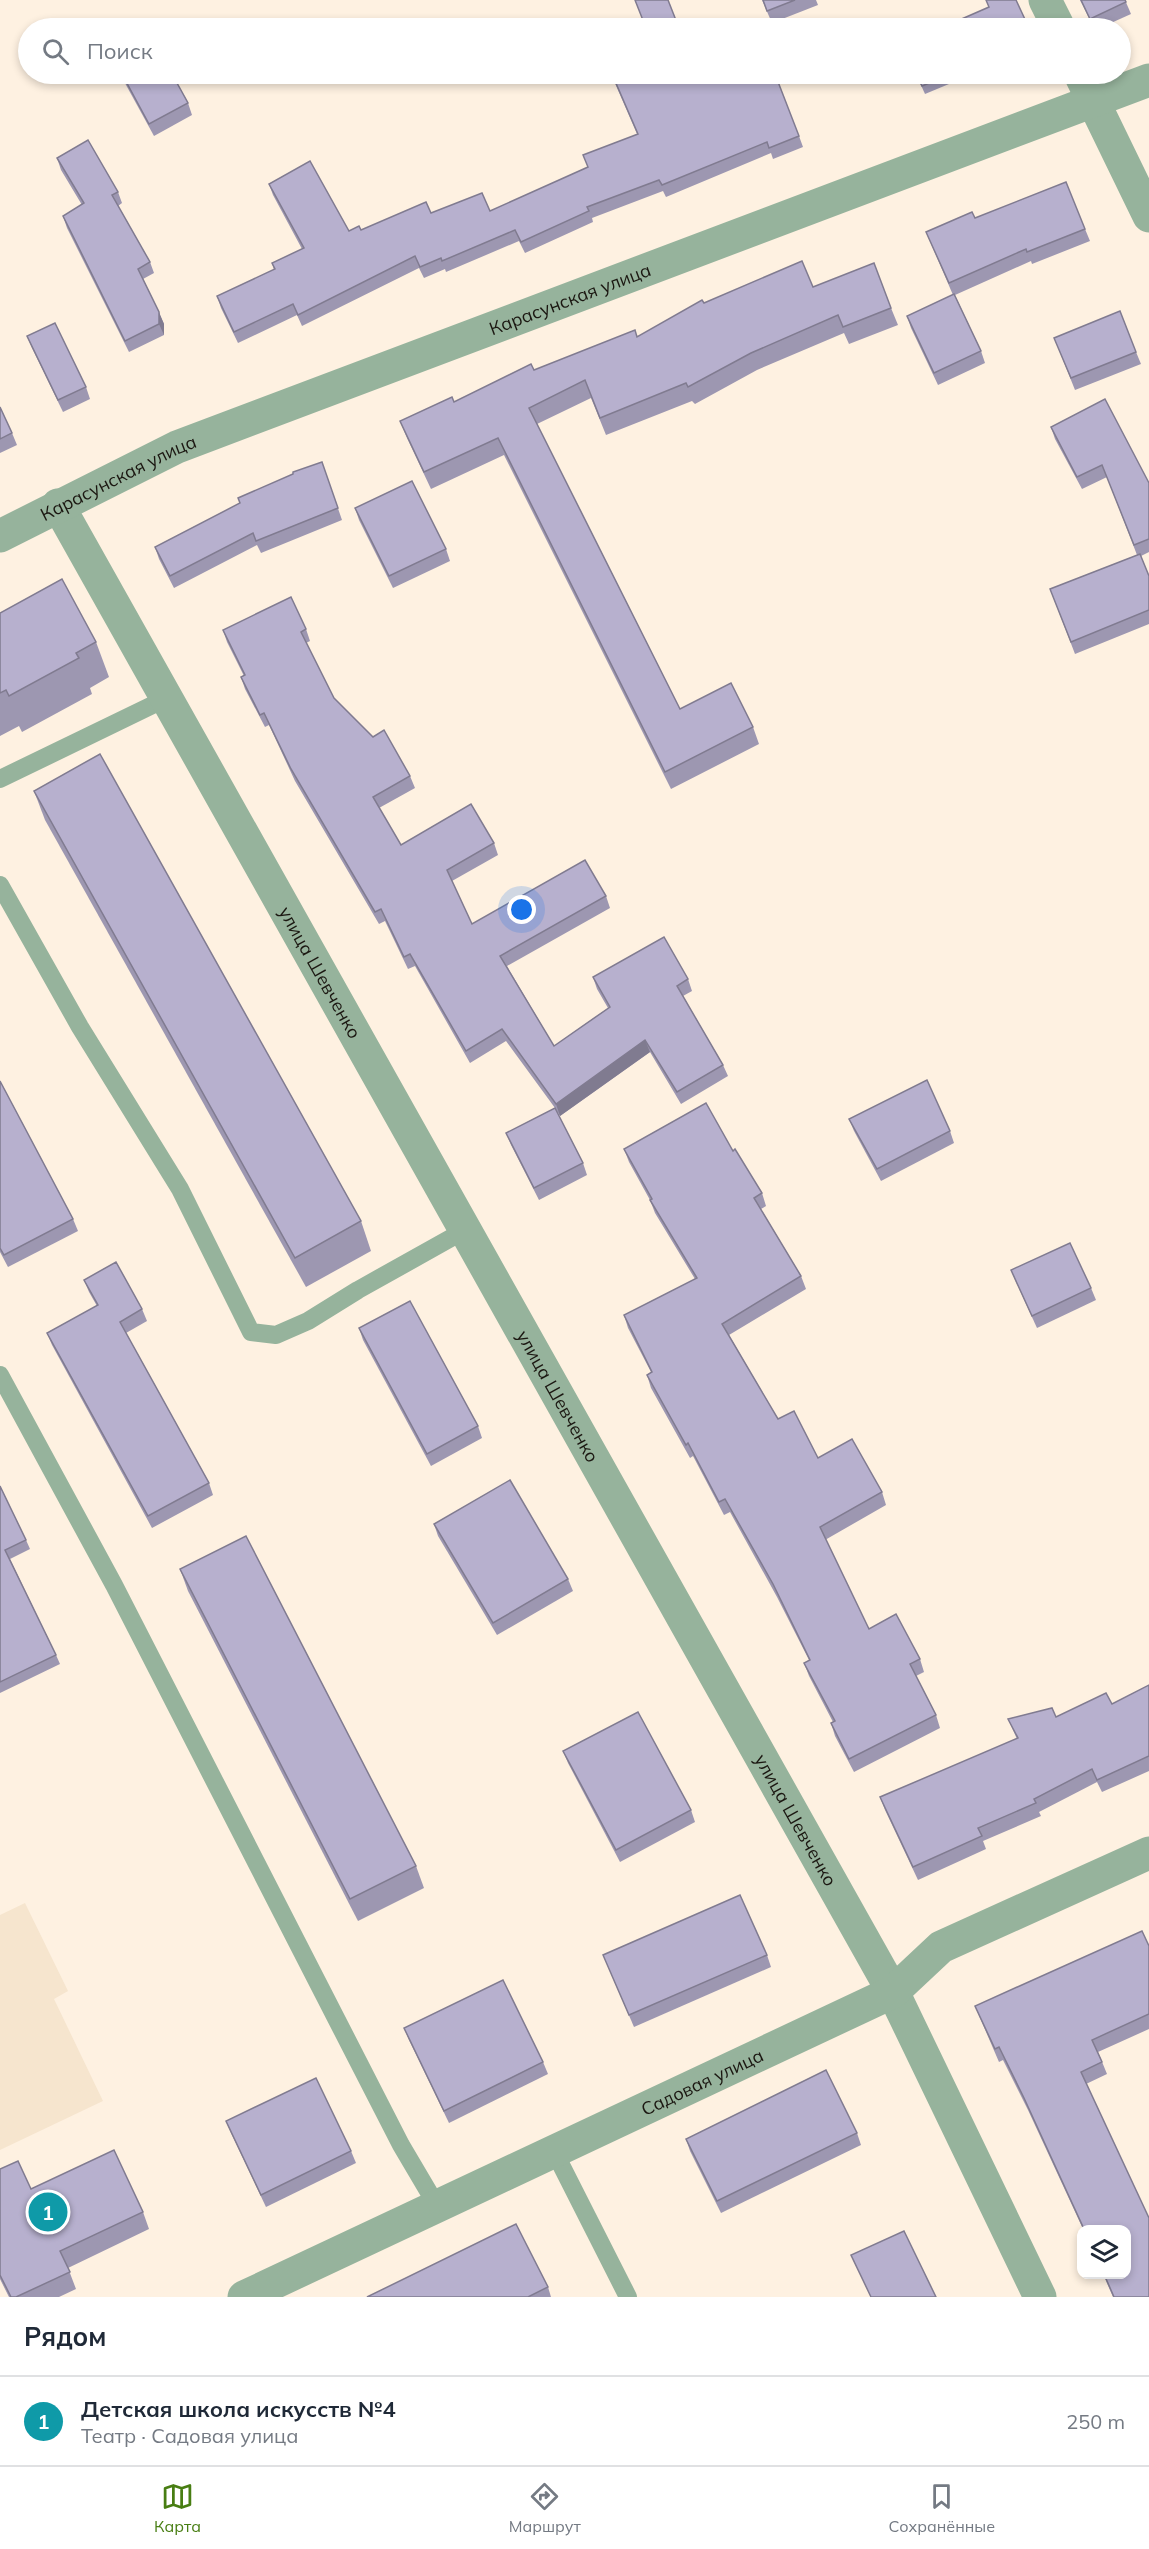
<!DOCTYPE html>
<html lang="ru">
<meta charset="utf-8">
<style>
:root{--surface:#fff;--page:#f6f6f7;--text:#1f2937;--muted:#747a83;--line:#e0e1e3;--accent:#487e13}
body{margin:0;font-family:Mulish,sans-serif;background:var(--page);color:var(--text)}
.controls{position:absolute;right:18px;bottom:18px;display:grid;overflow:hidden;border-radius:12px;box-shadow:0 3px 9px #0003}
.controls button{width:54px;height:54px;display:grid;place-items:center;padding:0;border:0;border-bottom:2px solid var(--line);background:var(--surface);color:var(--text);font:30px sans-serif}
.you{position:absolute;left:522px;top:910px;width:21px;height:21px;margin:-15px;border:4px solid #fff;border-radius:50%;background:#1a73e8;box-shadow:0 0 0 9px #1a73e833}
.badge{display:grid;place-items:center;width:39px;height:39px;border-radius:50%;background:var(--accent);color:#fff;font-size:20px;font-weight:700}
.pin{position:absolute;translate:-50% -50%;border:3px solid #fff;box-shadow:0 2px 6px #0006}
.list{margin:0;padding:0;list-style:none}
h2{display:flex;justify-content:space-between;align-items:center;height:78px;margin:0;padding:0 24px;font-size:26px}
h2 small{font-size:20px;font-weight:400;color:var(--muted)}
.list li{display:grid;grid-template-columns:39px 1fr auto;gap:18px;align-items:center;box-sizing:border-box;height:90px;padding:0 24px;border-top:2px solid var(--line)}
.list b{display:block;font-size:22px;white-space:nowrap}
.list p{margin:0;font-size:20px;white-space:nowrap;color:var(--muted)}
.list em{font-size:20px;font-style:normal;color:var(--muted)}
.icon{flex:none;width:33px;height:33px;fill:none;stroke:currentColor;stroke-width:2;stroke-linecap:round;stroke-linejoin:round}
.map{position:relative;flex:none;width:1149px;height:2297px;overflow:hidden}
.search{position:absolute;background:var(--surface);box-shadow:0 3px 9px #0003;left:18px;right:18px;top:18px;height:66px;display:flex;align-items:center;gap:15px;box-sizing:border-box;padding:0 21px;border-radius:33px;color:var(--muted);font-size:22px}
.sheet{height:168px;background:var(--surface)}
nav{display:flex;justify-content:space-around;align-items:center;box-sizing:border-box;height:84px;border-top:2px solid var(--line);background:var(--surface);font-size:16px;color:var(--muted)}
nav a{display:grid;justify-items:center;gap:3px}
nav .on{color:var(--accent)}
.map>svg:first-child{display:block}
</style>
<div class="map">
<svg width="1149" height="2297" viewBox="0 0 1149 2297">
<rect width="100%" height="100%" fill="#fef1e1"/>
<path fill="#f6e5ce" d="M 25,1903 L 68,1991 L 54,1999 L 103,2101 L 0,2150 L 0,1915 Z"/>
<g fill="none" stroke-linecap="round" stroke-linejoin="round">
<g stroke="#96b39c" stroke-width="18">
<path d="M 0,779 L 167,698"/>
<path d="M 0,885 L 80,1027 L 180,1189 L 251,1332 L 276,1335 L 308,1321 L 358,1290 L 467,1229"/>
<path d="M 0,1375 L 114,1585 L 401,2145 L 437,2206"/>
<path d="M 554,2151 L 628,2297"/>
</g>
<g stroke="#96b39c" stroke-width="33">
<path d="M 1045,0 L 1059,28"/>
<path d="M 1080,74 L 1149,216"/>
<path id="s1" d="M 58,505 L 893,1992 L 1040,2297"/>
<path id="s2" d="M 0,536 L 177,447 L 1149,80"/>
<path id="s3" d="M 244,2297 L 893,1992 L 941,1947 L 1149,1853"/>
</g>
</g>
<g fill="#9d97b1">
<path d="M 762,0 L 816,0 L 818,5 L 772,23 Z"/>
<path d="M 1080,0 L 1125,0 L 1131,14 L 1100,28 L 1094,28 Z"/>
<path d="M 120,74 L 172,74 L 188,103 L 192,115 L 154,136 Z"/>
<path d="M 611,74 L 697,74 L 700,82 L 799,136 L 803,147 L 773,159 L 771,153 L 666,197 L 663,191 L 592,218 L 593,222 L 525,253 L 519,241 L 446,272 L 445,269 L 424,278 L 419,268 L 302,326 L 297,315 L 238,343 L 221,308 L 217,296 L 274,270 L 272,263 L 302,249 L 273,195 L 269,184 L 349,231 L 361,230 L 431,213 L 490,211 L 588,167 L 637,134 Z"/>
<path d="M 916,74 L 973,74 L 925,94 Z"/>
<path d="M 57,158 L 118,192 L 122,203 L 118,206 L 150,262 L 154,273 L 143,279 L 164,324 L 164,335 L 129,352 L 67,228 L 63,216 L 82,205 L 61,170 Z"/>
<path d="M 975,218 L 1085,229 L 1090,241 L 1032,264 L 1031,261 L 955,295 L 981,351 L 985,363 L 938,385 L 911,328 L 907,316 L 953,295 L 926,232 Z"/>
<path d="M 813,287 L 891,308 L 898,325 L 849,344 L 844,333 L 757,370 L 695,404 L 692,401 L 606,435 L 591,398 L 537,424 L 680,709 L 753,727 L 759,744 L 671,789 L 504,455 L 431,489 L 407,438 L 400,421 L 454,402 L 534,370 L 637,337 L 704,303 Z"/>
<path d="M 27,336 L 86,387 L 90,399 L 63,412 L 32,348 Z"/>
<path d="M 1059,350 L 1136,352 L 1141,364 L 1075,390 Z"/>
<path d="M 0,407 L 12,433 L 17,445 L 0,453 Z"/>
<path d="M 1051,427 L 1149,483 L 1149,552 L 1141,556 L 1149,576 L 1149,624 L 1075,654 L 1050,589 L 1137,555 L 1107,477 L 1082,489 L 1055,439 Z"/>
<path d="M 322,462 L 342,520 L 261,553 L 257,545 L 174,588 L 159,559 L 155,547 Z"/>
<path d="M 355,508 L 446,549 L 450,561 L 393,588 L 359,520 Z"/>
<path d="M 0,613 L 96,642 L 109,677 L 90,688 L 92,694 L 22,732 L 19,726 L 0,736 Z"/>
<path d="M 306,629 L 310,641 L 306,643 L 334,698 L 410,776 L 415,788 L 379,808 L 401,845 L 494,843 L 498,855 L 452,881 L 472,924 L 606,896 L 610,908 L 507,966 L 554,1046 L 608,1008 L 597,989 L 593,977 L 688,979 L 692,991 L 683,996 L 723,1065 L 728,1076 L 681,1104 L 650,1052 L 560,1116 L 556,1110 L 583,1163 L 587,1175 L 539,1200 L 511,1145 L 506,1133 L 555,1108 L 506,1041 L 470,1063 L 415,966 L 408,969 L 385,921 L 379,924 L 295,781 L 269,725 L 265,727 L 245,689 L 241,677 L 244,676 L 227,642 L 223,630 Z"/>
<path d="M 34,791 L 361,1221 L 371,1251 L 306,1287 L 45,820 Z"/>
<path d="M 0,1081 L 73,1219 L 78,1231 L 8,1267 L 0,1252 Z"/>
<path d="M 849,1119 L 950,1131 L 954,1143 L 881,1181 L 854,1131 Z"/>
<path d="M 624,1149 L 733,1151 L 762,1193 L 766,1206 L 761,1209 L 801,1276 L 806,1289 L 729,1335 L 778,1419 L 818,1458 L 882,1492 L 886,1505 L 825,1540 L 869,1629 L 920,1659 L 924,1672 L 916,1676 L 936,1715 L 940,1728 L 854,1772 L 835,1736 L 831,1723 L 833,1722 L 809,1676 L 804,1663 L 809,1660 L 777,1597 L 730,1512 L 724,1515 L 693,1456 L 690,1458 L 651,1388 L 647,1375 L 651,1372 L 628,1328 L 624,1315 L 695,1279 L 655,1213 L 650,1200 L 629,1162 Z"/>
<path d="M 1011,1270 L 1091,1288 L 1096,1300 L 1037,1328 L 1016,1282 Z"/>
<path d="M 84,1280 L 142,1309 L 147,1321 L 126,1333 L 209,1483 L 213,1495 L 152,1528 L 52,1345 L 47,1333 L 97,1306 L 89,1292 Z"/>
<path d="M 359,1328 L 478,1426 L 482,1438 L 431,1466 L 363,1340 Z"/>
<path d="M 0,1486 L 26,1540 L 30,1549 L 10,1559 L 56,1655 L 60,1664 L 0,1693 Z"/>
<path d="M 434,1524 L 568,1579 L 573,1591 L 497,1635 L 438,1536 Z"/>
<path d="M 180,1569 L 416,1866 L 424,1888 L 358,1921 L 188,1591 Z"/>
<path d="M 1149,1685 L 1149,1771 L 1102,1792 L 1097,1782 L 1039,1812 L 1041,1816 L 983,1841 L 986,1849 L 918,1880 L 885,1810 L 880,1797 L 1017,1739 L 1008,1719 L 1056,1717 L 1112,1704 Z"/>
<path d="M 563,1751 L 691,1810 L 695,1822 L 620,1862 L 568,1763 Z"/>
<path d="M 1149,1946 L 1149,2029 L 1098,2052 L 1107,2074 L 1086,2084 L 1149,2297 L 1113,2297 L 1103,2274 L 1126,2274 L 1126,2229 L 1083,2229 L 1028,2110 L 1003,2060 L 999,2062 L 980,2018 L 975,2006 Z"/>
<path d="M 603,1955 L 767,1955 L 771,1967 L 634,2027 Z"/>
<path d="M 404,2028 L 543,2062 L 548,2074 L 449,2123 L 409,2040 Z"/>
<path d="M 226,2121 L 351,2151 L 356,2163 L 266,2207 L 231,2133 Z"/>
<path d="M 857,2133 L 861,2145 L 721,2213 L 690,2151 L 686,2139 Z"/>
<path d="M 0,2169 L 31,2189 L 143,2212 L 149,2229 L 68,2268 L 76,2289 L 59,2297 L 9,2297 L 0,2279 Z"/>
<path d="M 548,2287 L 551,2297 L 367,2297 Z"/>
</g>
<g fill="#807b90">
<path d="M 159,312 L 164,324 L 164,335 L 159,324 Z"/>
<path d="M 645,1040 L 650,1052 L 560,1116 L 556,1104 Z"/>
</g>
<g fill="#b7b0ce" stroke="#807b90" stroke-width="1.5">
<path d="M 635,0 L 668,0 L 679,28 L 646,28 Z"/>
<path d="M 763,0 L 795,0 L 767,11 Z"/>
<path d="M 986,0 L 1016,0 L 1029,28 L 941,28 L 989,7 Z"/>
<path d="M 1081,0 L 1125,0 L 1126,2 L 1090,19 Z"/>
<path d="M 143,20 L 148,28 L 126,28 Z"/>
<path d="M 122,74 L 172,74 L 188,103 L 149,124 Z"/>
<path d="M 612,74 L 697,74 L 700,82 L 720,74 L 775,74 L 799,136 L 769,148 L 767,142 L 662,185 L 659,180 L 587,207 L 589,211 L 521,242 L 515,230 L 442,261 L 441,258 L 420,267 L 415,256 L 298,315 L 293,304 L 234,332 L 217,296 L 275,269 L 272,263 L 304,248 L 269,184 L 310,161 L 349,231 L 359,226 L 361,230 L 426,202 L 431,213 L 482,193 L 490,211 L 588,167 L 583,155 L 638,134 Z"/>
<path d="M 916,74 L 951,74 L 922,86 Z"/>
<path d="M 88,140 L 118,192 L 112,195 L 150,262 L 138,269 L 159,312 L 159,324 L 125,341 L 63,216 L 84,203 L 57,158 Z"/>
<path d="M 1066,182 L 1085,229 L 1027,252 L 1026,249 L 949,283 L 926,232 L 972,212 L 975,218 Z"/>
<path d="M 802,261 L 813,287 L 874,263 L 891,308 L 843,327 L 838,315 L 751,353 L 688,387 L 686,383 L 600,418 L 585,380 L 529,408 L 680,709 L 731,683 L 753,727 L 665,772 L 498,438 L 424,472 L 400,421 L 452,397 L 454,402 L 531,364 L 534,370 L 635,330 L 637,337 L 702,300 L 704,303 Z"/>
<path d="M 954,294 L 981,351 L 934,373 L 907,316 Z"/>
<path d="M 1120,311 L 1136,352 L 1071,378 L 1054,338 Z"/>
<path d="M 55,323 L 86,387 L 58,400 L 27,336 Z"/>
<path d="M 1105,399 L 1149,483 L 1149,539 L 1134,545 L 1102,465 L 1077,477 L 1051,427 Z"/>
<path d="M 0,407 L 12,433 L 0,439 Z"/>
<path d="M 322,462 L 338,508 L 256,541 L 253,533 L 170,576 L 155,547 L 240,503 L 238,498 L 293,474 L 293,472 Z"/>
<path d="M 412,481 L 446,549 L 389,576 L 355,508 Z"/>
<path d="M 1140,554 L 1149,576 L 1149,610 L 1071,642 L 1050,589 Z"/>
<path d="M 62,579 L 96,642 L 76,653 L 79,658 L 9,696 L 6,690 L 0,693 L 0,613 Z"/>
<path d="M 291,597 L 306,629 L 301,632 L 334,698 L 373,737 L 384,730 L 410,776 L 373,797 L 401,845 L 471,804 L 494,843 L 447,870 L 472,924 L 585,860 L 606,896 L 500,956 L 554,1046 L 610,1007 L 593,977 L 664,937 L 688,979 L 677,986 L 723,1065 L 677,1092 L 645,1040 L 556,1104 L 502,1029 L 466,1051 L 410,954 L 404,957 L 381,909 L 375,912 L 291,769 L 264,713 L 260,715 L 241,677 L 245,675 L 223,630 Z"/>
<path d="M 100,754 L 361,1221 L 295,1258 L 34,791 Z"/>
<path d="M 927,1080 L 950,1131 L 877,1169 L 849,1119 Z"/>
<path d="M 0,1081 L 73,1219 L 4,1255 L 0,1248 Z"/>
<path d="M 706,1103 L 733,1151 L 735,1149 L 762,1193 L 754,1198 L 801,1276 L 722,1324 L 778,1419 L 794,1411 L 818,1458 L 852,1439 L 882,1492 L 820,1527 L 869,1629 L 896,1614 L 920,1659 L 910,1664 L 936,1715 L 849,1759 L 831,1723 L 835,1721 L 804,1663 L 810,1660 L 773,1584 L 725,1499 L 719,1502 L 688,1443 L 686,1445 L 647,1375 L 652,1372 L 624,1315 L 697,1278 L 650,1200 L 652,1199 L 624,1149 Z"/>
<path d="M 555,1108 L 583,1163 L 534,1188 L 506,1133 Z"/>
<path d="M 1070,1243 L 1091,1288 L 1032,1316 L 1011,1270 Z"/>
<path d="M 116,1262 L 142,1309 L 120,1322 L 209,1483 L 148,1516 L 47,1333 L 98,1305 L 84,1280 Z"/>
<path d="M 410,1301 L 478,1426 L 427,1454 L 359,1328 Z"/>
<path d="M 510,1480 L 568,1579 L 493,1623 L 434,1524 Z"/>
<path d="M 0,1486 L 26,1540 L 5,1550 L 56,1655 L 0,1682 Z"/>
<path d="M 246,1536 L 416,1866 L 350,1899 L 180,1569 Z"/>
<path d="M 1149,1685 L 1149,1756 L 1097,1780 L 1092,1769 L 1034,1799 L 1036,1803 L 978,1828 L 982,1836 L 913,1867 L 880,1797 L 1018,1738 L 1008,1719 L 1052,1708 L 1056,1717 L 1106,1693 L 1112,1704 Z"/>
<path d="M 638,1712 L 691,1810 L 616,1850 L 563,1751 Z"/>
<path d="M 740,1895 L 767,1955 L 629,2015 L 603,1955 Z"/>
<path d="M 1142,1931 L 1149,1946 L 1149,2014 L 1092,2040 L 1102,2062 L 1081,2072 L 1149,2218 L 1149,2297 L 1114,2297 L 1104,2274 L 1126,2274 L 1126,2229 L 1084,2229 L 1024,2098 L 999,2047 L 995,2049 L 975,2006 Z"/>
<path d="M 503,1980 L 543,2062 L 444,2111 L 404,2028 Z"/>
<path d="M 826,2070 L 857,2133 L 717,2201 L 686,2139 Z"/>
<path d="M 316,2078 L 351,2151 L 261,2195 L 226,2121 Z"/>
<path d="M 114,2150 L 143,2212 L 60,2251 L 70,2272 L 16,2297 L 11,2297 L 0,2275 L 0,2169 L 18,2161 L 31,2189 Z"/>
<path d="M 516,2224 L 548,2287 L 528,2297 L 367,2297 Z"/>
<path d="M 904,2231 L 936,2297 L 871,2297 L 851,2255 Z"/>
</g>
<g text-anchor="middle" dominant-baseline="central" stroke-width="5" stroke-linejoin="round" paint-order="stroke">
<g font-size="18" fill="#1b1711" stroke="#fff">
<text stroke="none"><textPath href="#s2" startOffset="618">Карасунская улица</textPath></text>
<text stroke="none"><textPath href="#s2" startOffset="132">Карасунская улица</textPath></text>
<text stroke="none"><textPath href="#s1" startOffset="536">улица Шевченко</textPath></text>
<text stroke="none"><textPath href="#s1" startOffset="1022">улица Шевченко</textPath></text>
<text stroke="none"><textPath href="#s1" startOffset="1508">улица Шевченко</textPath></text>
<text stroke="none"><textPath href="#s3" startOffset="506">Садовая улица</textPath></text>
</g>
</g>
</svg>
<div class="controls">
<button><svg class="icon" aria-label="layers" viewBox="0 0 24 24"><path d="M12 4l9 5-9 5-9-5zM3 14l9 5 9-5"/></svg></button>
</div>
<div class="you"></div>
<div class="pin badge" style="left:48px;top:2212px;background:#0f9aa8">1</div>
<div class="search"><svg class="icon" aria-label="search" viewBox="0 0 24 24"><circle cx="10" cy="10" r="6"/><path d="M15 15l6 6"/></svg>Поиск</div>
</div>
<section class="sheet">
<h2>Рядом<small></small></h2>
<ul class="list">
<li><span class="badge" style="background:#0f9aa8">1</span><div><b>Детская школа искусств №4</b><p>Театр · Садовая улица</p></div><em>250 m</em></li>
</ul>
</section>
<nav>
<a class="on"><svg class="icon" aria-label="map" viewBox="0 0 24 24"><path d="M3 6l6-2 6 2 6-2v14l-6 2-6-2-6 2zM9 4v14M15 6v14"/></svg>Карта</a>
<a><svg class="icon" aria-label="directions" viewBox="0 0 24 24"><path d="M12 3l9 9-9 9-9-9zM9 14v-3h6M13 9l2 2-2 2"/></svg>Маршрут</a>
<a><svg class="icon" aria-label="saved" viewBox="0 0 24 24"><path d="M7 4h10v16l-5-4-5 4z"/></svg>Сохранённые</a>
</nav>
